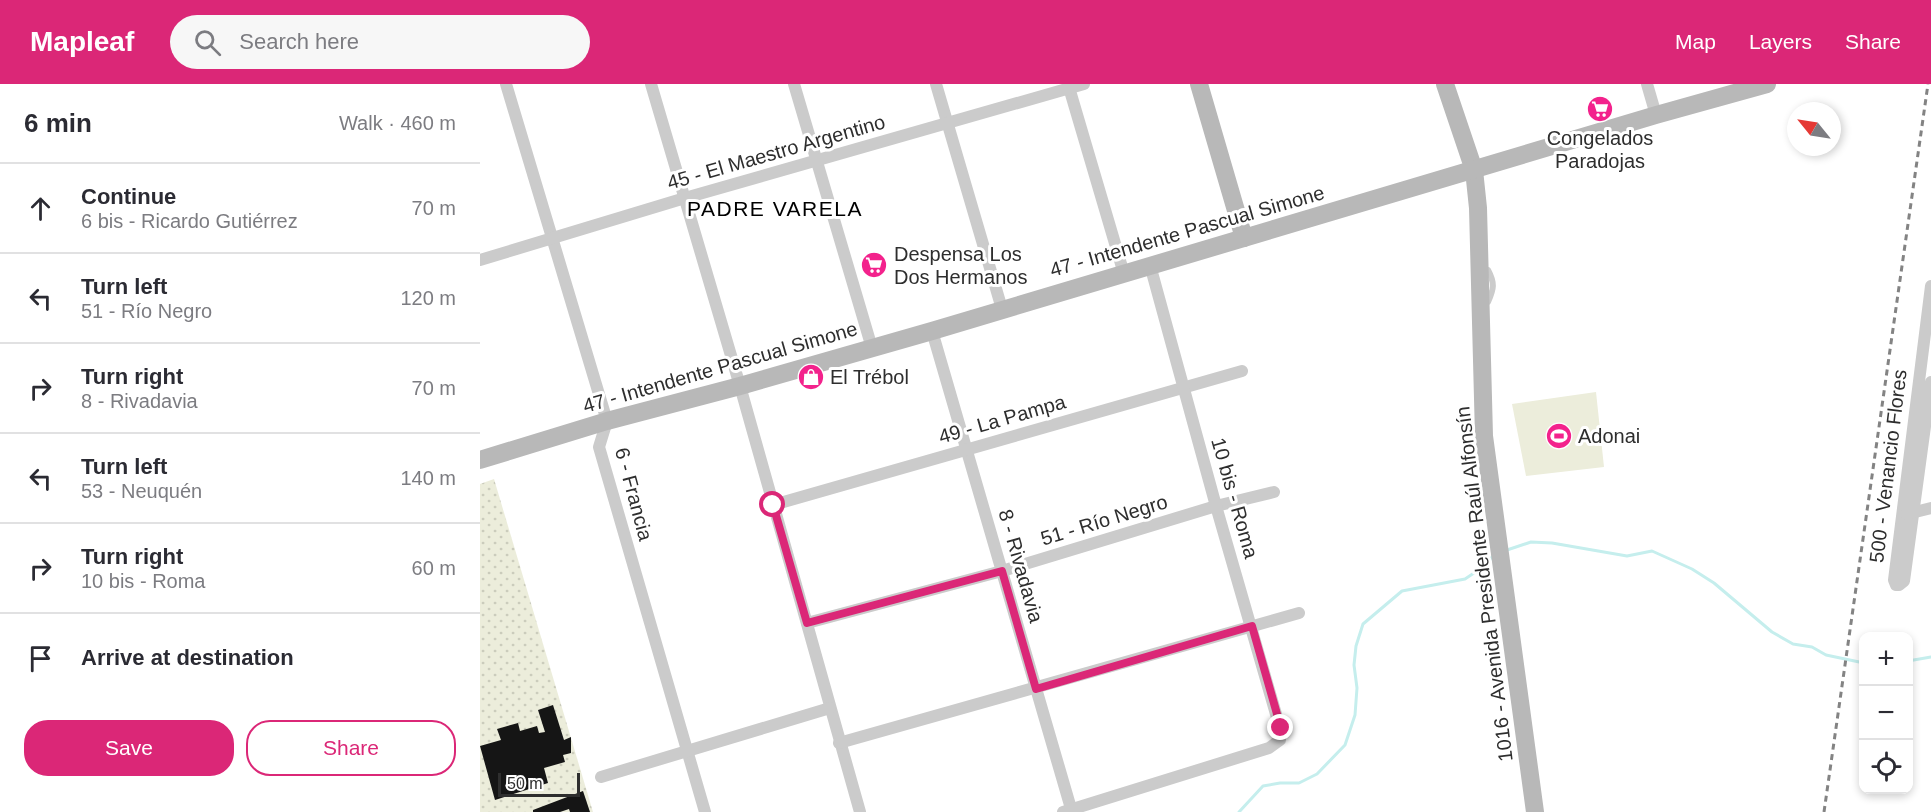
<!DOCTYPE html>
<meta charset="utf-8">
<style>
:root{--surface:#fff;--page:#f7f7f7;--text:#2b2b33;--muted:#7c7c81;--line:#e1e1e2;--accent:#db2777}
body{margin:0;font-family:Helvetica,sans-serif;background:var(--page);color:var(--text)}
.controls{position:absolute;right:18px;bottom:18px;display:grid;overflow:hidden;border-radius:12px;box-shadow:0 3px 9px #0003}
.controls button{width:54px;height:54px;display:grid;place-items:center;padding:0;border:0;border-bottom:2px solid var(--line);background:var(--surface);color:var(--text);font:30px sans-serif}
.compass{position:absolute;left:1307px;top:18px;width:54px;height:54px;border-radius:50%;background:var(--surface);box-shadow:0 3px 9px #0003;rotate:300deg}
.scale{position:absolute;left:18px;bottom:15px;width:82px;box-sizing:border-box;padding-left:6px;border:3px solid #2e2e2e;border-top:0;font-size:16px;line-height:21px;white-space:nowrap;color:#2e2e2e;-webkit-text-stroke:4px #fff;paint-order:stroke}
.stop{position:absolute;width:18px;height:18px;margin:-14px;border:4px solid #db2777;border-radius:50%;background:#fff}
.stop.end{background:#db2777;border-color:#fff;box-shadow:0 2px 6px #0008}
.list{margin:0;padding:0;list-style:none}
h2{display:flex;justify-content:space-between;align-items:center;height:78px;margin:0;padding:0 24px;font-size:26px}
h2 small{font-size:20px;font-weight:400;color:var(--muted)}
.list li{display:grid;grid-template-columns:39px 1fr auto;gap:18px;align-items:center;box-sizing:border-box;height:90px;padding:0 24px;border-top:2px solid var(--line)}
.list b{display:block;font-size:22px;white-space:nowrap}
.list p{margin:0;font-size:20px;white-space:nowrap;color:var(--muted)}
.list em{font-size:20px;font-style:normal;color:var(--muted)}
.actions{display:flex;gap:12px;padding:18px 24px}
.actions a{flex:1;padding:14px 0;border:2px solid var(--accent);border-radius:24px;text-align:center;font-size:21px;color:var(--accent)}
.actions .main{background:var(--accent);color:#fff}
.icon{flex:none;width:33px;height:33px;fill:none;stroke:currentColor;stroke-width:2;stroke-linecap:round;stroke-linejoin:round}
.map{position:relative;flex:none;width:1451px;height:728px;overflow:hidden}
header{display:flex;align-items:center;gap:36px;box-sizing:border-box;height:84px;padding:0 30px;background:var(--accent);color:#fff}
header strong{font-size:28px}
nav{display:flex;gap:33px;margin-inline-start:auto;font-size:21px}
.search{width:420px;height:54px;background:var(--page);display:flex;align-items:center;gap:15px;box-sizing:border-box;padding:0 21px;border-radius:33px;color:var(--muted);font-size:22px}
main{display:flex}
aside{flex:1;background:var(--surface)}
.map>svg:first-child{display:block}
</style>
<header>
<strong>Mapleaf</strong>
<div class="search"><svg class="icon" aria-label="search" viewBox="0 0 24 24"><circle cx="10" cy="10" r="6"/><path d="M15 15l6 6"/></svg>Search here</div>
<nav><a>Map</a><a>Layers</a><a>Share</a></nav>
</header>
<main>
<aside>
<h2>6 min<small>Walk · 460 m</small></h2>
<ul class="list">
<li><svg class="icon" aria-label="ahead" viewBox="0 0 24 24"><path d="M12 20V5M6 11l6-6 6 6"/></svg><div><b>Continue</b><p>6 bis - Ricardo Gutiérrez</p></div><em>70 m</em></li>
<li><svg class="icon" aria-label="left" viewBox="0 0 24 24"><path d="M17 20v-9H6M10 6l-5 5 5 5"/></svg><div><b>Turn left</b><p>51 - Río Negro</p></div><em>120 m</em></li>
<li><svg class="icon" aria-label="right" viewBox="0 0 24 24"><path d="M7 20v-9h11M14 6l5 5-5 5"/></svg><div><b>Turn right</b><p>8 - Rivadavia</p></div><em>70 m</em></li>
<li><svg class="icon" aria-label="left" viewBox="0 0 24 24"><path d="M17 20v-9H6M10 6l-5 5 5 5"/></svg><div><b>Turn left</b><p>53 - Neuquén</p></div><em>140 m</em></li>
<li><svg class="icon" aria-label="right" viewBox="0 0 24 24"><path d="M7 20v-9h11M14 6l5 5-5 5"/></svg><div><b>Turn right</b><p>10 bis - Roma</p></div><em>60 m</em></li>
<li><svg class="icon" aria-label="arrive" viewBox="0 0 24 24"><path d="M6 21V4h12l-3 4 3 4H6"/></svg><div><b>Arrive at destination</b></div></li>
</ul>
<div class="actions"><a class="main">Save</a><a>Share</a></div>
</aside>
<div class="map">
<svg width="1451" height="728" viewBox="0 0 1451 728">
<defs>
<pattern id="green-dots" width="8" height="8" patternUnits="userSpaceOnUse" patternTransform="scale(1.5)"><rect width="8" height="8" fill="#eceddb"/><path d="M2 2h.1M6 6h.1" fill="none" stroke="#cbccbc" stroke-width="1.8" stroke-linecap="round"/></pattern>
</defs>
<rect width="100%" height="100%" fill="#fff"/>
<path fill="url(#green-dots)" d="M 14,395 L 113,728 L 0,728 L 0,400 Z"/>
<path fill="#eceddb" d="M 1116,308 L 1124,383 L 1046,392 L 1032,320 Z"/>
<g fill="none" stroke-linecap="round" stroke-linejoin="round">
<g stroke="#c5eeed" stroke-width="3">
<path d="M 1027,466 L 1051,458 L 1072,459 L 1147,472 L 1172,467 L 1212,485 L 1234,499 L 1292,548 L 1313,560 L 1332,563 L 1346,571 L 1384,579"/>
<path d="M 1428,577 L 1451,573"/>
<path d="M 759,728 L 783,702 L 800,699 L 819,699 L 837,690 L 865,661 L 875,631 L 877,604 L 874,581 L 876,562 L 883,540 L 922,507 L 985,495 L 1006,481 L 1013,472"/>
</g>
</g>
<g fill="#151515">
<path d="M 73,621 L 84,656 L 91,653 L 91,669 L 83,671 L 85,678 L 64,684 L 68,699 L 15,716 L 0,662 L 21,656 L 17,645 L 38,639 L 40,647 L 57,642 L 59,649 L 65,648 L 58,626 Z"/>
<path d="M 103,707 L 110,728 L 90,728 L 89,725 L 80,728 L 53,728 L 53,726 Z"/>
</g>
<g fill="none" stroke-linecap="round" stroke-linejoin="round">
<path stroke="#cbcbcb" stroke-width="6" d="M 1002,185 L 1008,186 C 1015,199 1014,205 1008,218 L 1005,219"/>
<g stroke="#cbcbcb" stroke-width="12">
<path d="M 26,0 L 127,337 L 119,363 L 225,728"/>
<path d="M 171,0 L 260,302 L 380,728"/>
<path d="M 314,0 L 392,264"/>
<path d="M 456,0 L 522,225"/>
<path d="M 588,0 L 644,190"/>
<path d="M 1167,0 L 1176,31"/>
<path d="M 0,176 L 205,114 L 604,0"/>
<path d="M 1451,202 L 1414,496 L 1416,501 L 1419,501 L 1424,497 L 1451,298"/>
<path d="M 452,247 L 592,728"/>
<path d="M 293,421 L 762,287"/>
<path d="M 1427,430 L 1451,424"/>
<path d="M 327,539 L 522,487 L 736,422 L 794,408"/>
<path d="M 359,659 L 819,529"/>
<path d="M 121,693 L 350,624"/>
<path d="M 583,728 L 789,664 L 800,656 L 800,644 L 736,422 L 670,181"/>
</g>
<g stroke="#b8b8b8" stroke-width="18">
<path d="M 719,0 L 764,154"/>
<path d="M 965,0 L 994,86 L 998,124 L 1004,352 L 1055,728"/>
<path d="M 0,376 L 127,337 L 260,302 L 452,247 L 1176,31 L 1287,0"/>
</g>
<path stroke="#838383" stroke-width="3" stroke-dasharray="6 4.5" stroke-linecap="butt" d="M 1344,728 L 1448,0"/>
</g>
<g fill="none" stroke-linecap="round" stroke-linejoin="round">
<path stroke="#db2777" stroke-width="8" d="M 293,421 L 327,539 L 522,487 L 556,605 L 772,542 L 801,644"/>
</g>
<defs>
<g id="supermarket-disc" transform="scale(1.35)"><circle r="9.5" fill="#f3228c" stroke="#fff"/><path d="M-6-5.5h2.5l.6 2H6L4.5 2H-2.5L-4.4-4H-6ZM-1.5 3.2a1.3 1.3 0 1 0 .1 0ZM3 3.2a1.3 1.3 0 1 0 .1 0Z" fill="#fff"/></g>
<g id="shop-disc" transform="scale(1.35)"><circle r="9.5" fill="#f3228c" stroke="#fff"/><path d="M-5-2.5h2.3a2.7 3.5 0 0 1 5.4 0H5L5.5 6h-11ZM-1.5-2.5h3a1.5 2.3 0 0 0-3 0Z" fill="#fff"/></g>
<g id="stadium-disc" transform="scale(1.35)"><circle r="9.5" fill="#f3228c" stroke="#fff"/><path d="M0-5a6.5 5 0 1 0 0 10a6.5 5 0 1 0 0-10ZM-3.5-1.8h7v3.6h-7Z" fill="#fff"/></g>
</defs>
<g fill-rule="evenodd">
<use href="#supermarket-disc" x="1120" y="25"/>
<use href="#supermarket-disc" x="394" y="181"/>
<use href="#shop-disc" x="331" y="293"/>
<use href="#stadium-disc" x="1079" y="352"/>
</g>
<g text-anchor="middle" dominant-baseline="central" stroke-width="6" stroke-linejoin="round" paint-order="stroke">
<g font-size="20" fill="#2e2e2e" stroke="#fff" text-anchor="start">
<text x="1120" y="54" text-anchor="middle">Congelados<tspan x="1120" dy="23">Paradojas</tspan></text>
<text x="414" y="170">Despensa Los<tspan x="414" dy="23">Dos Hermanos</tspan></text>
<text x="350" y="293">El Trébol</text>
<text x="1098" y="352">Adonai</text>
</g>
<g font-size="20" fill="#2e2e2e" stroke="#fff">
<text transform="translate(296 68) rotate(-16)">45 - El Maestro Argentino</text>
<text transform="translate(707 147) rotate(-16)">47 - Intendente Pascual Simone</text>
<text transform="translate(240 283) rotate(-16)">47 - Intendente Pascual Simone</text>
<text transform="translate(522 335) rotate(-16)">49 - La Pampa</text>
<text transform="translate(1408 382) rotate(-83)">500 - Venancio Flores</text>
<text transform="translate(154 410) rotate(75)">6 - Francia</text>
<text transform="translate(755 414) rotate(74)">10 bis - Roma</text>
<text transform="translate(624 436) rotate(-17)">51 - Río Negro</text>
<text transform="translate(541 482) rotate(74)">8 - Rivadavia</text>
<text transform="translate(1004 500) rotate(-97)">1016 - Avenida Presidente Raúl Alfonsín</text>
</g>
<g font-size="21" letter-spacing="1.5" fill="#000" stroke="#fff">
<text x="295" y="124">PADRE VARELA</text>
</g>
</g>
</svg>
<div class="controls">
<button>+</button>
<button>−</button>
<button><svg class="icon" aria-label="locate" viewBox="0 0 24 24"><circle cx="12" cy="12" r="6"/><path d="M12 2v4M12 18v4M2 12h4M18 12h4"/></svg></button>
</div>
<svg class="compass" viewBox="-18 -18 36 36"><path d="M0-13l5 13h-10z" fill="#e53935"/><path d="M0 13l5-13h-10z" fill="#7c7c81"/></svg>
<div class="scale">50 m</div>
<div class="stop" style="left:293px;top:421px"></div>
<div class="stop end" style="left:801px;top:644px"></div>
</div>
</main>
